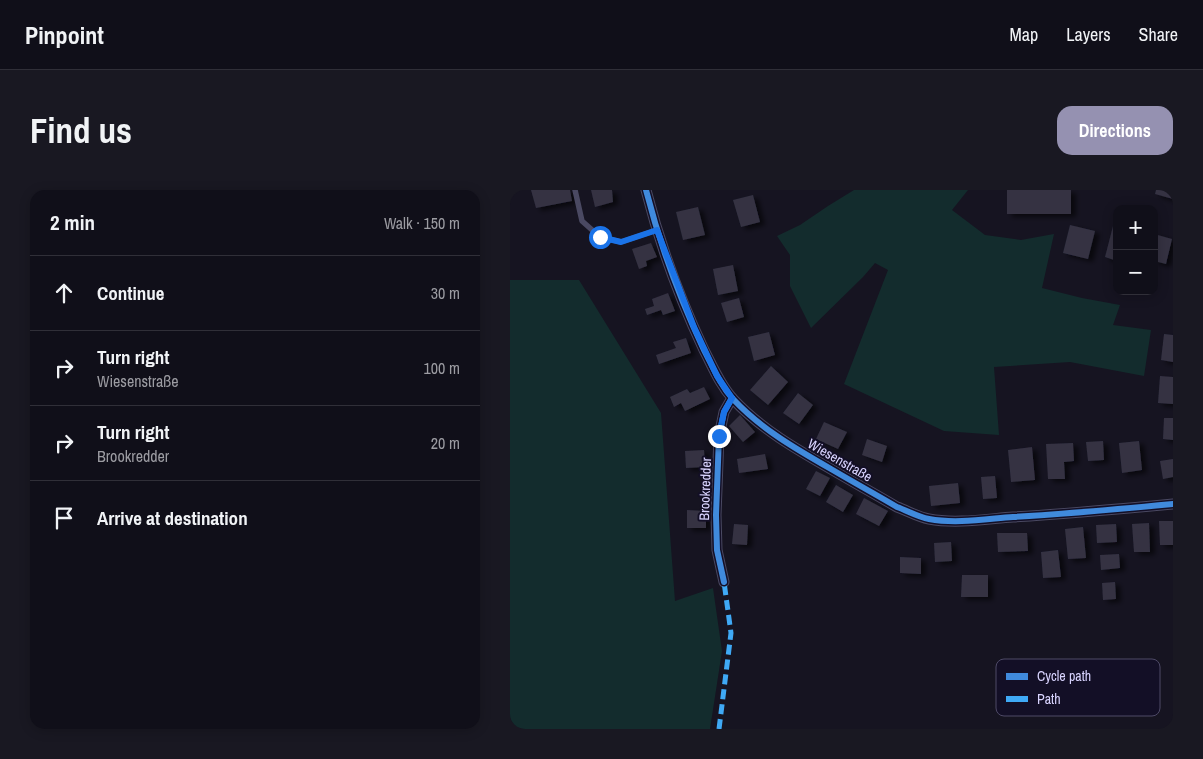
<!DOCTYPE html>
<meta charset="utf-8">
<style>
:root{--surface:#100f19;--page:#191822;--text:#f1f3f6;--muted:#9c9ca2;--line:#302f38;--accent:#9591b1}
body{margin:0;font-family:"Archivo Narrow",sans-serif;background:var(--page);color:var(--text)}
.controls{position:absolute;right:15px;top:15px;display:grid;overflow:hidden;border-radius:10px;box-shadow:0 2px 12px #0003}
.controls button{width:45px;height:45px;display:grid;place-items:center;padding:0;border:0;border-bottom:1px solid var(--line);background:var(--surface);color:var(--text);font:25px sans-serif}
.stop{position:absolute;width:15px;height:15px;margin:-11px;border:4px solid #1a73e8;border-radius:50%;background:#fff}
.stop.end{background:#1a73e8;border-color:#fff;box-shadow:0 1px 5px #0008}
.list{margin:0;padding:0;list-style:none}
h2{display:flex;justify-content:space-between;align-items:center;height:65px;margin:0;padding:0 20px;font-size:21px}
h2 small{font-size:16px;font-weight:400;color:var(--muted)}
.list li{display:grid;grid-template-columns:32px 1fr auto;gap:15px;align-items:center;box-sizing:border-box;height:75px;padding:0 20px;border-top:1px solid var(--line)}
.list b{display:block;font-size:19px;white-space:nowrap}
.list p{margin:0;font-size:16px;white-space:nowrap;color:var(--muted)}
.list em{font-size:16px;font-style:normal;color:var(--muted)}
.icon{flex:none;width:28px;height:28px;fill:none;stroke:currentColor;stroke-width:2;stroke-linecap:round;stroke-linejoin:round}
.map{position:relative;flex:none;width:663px;height:539px;overflow:hidden;border-radius:15px}
header{display:flex;align-items:center;gap:30px;box-sizing:border-box;height:70px;padding:0 25px;background:var(--surface);border-bottom:1px solid var(--line)}
header strong{font-size:24px}
nav{display:flex;gap:28px;margin-inline-start:auto;font-size:18px}
.intro{display:flex;align-items:center;justify-content:space-between;box-sizing:border-box;height:120px;padding:0 30px}
h1{margin:0;font-size:35px}
.button{padding:12px 22px;border-radius:15px;background:var(--accent);color:#fff;font-size:18px;font-weight:700}
main{display:flex;gap:30px;padding:0 30px}
aside{flex:1;background:var(--surface);border-radius:15px;box-shadow:0 2px 12px #0003}
.map>svg:first-child{display:block}
</style>
<header>
<strong>Pinpoint</strong>
<nav><a>Map</a><a>Layers</a><a>Share</a></nav>
</header>
<div class="intro"><h1>Find us</h1><a class="button">Directions</a></div>
<main>
<aside>
<h2>2 min<small>Walk · 150 m</small></h2>
<ul class="list">
<li><svg class="icon" aria-label="ahead" viewBox="0 0 24 24"><path d="M12 20V5M6 11l6-6 6 6"/></svg><div><b>Continue</b></div><em>30 m</em></li>
<li><svg class="icon" aria-label="right" viewBox="0 0 24 24"><path d="M7 20v-9h11M14 6l5 5-5 5"/></svg><div><b>Turn right</b><p>Wiesenstraße</p></div><em>100 m</em></li>
<li><svg class="icon" aria-label="right" viewBox="0 0 24 24"><path d="M7 20v-9h11M14 6l5 5-5 5"/></svg><div><b>Turn right</b><p>Brookredder</p></div><em>20 m</em></li>
<li><svg class="icon" aria-label="arrive" viewBox="0 0 24 24"><path d="M6 21V4h12l-3 4 3 4H6"/></svg><div><b>Arrive at destination</b></div></li>
</ul>
</aside>
<div class="map">
<svg width="663" height="539" viewBox="0 0 663 539">
<defs>
<filter id="shadow"><feDropShadow dx="5" dy="3" stdDeviation="2.5" flood-color="#0009"/></filter>
</defs>
<rect width="100%" height="100%" fill="#161421"/>
<g fill="#132c2d">
<path d="M 344,0 L 458,0 L 442,20 L 475,45 L 511,50 L 544,44 L 532,98 L 572,108 L 610,115 L 603,135 L 641,140 L 634,186 L 560,172 L 484,177 L 489,245 L 434,241 L 334,194 L 378,80 L 365,73 L 353,87 L 301,138 L 280,96 L 280,65 L 267,46 L 290,35 L 318,16 Z"/>
<path d="M 0,90 L 69,90 L 151,223 L 165,411 L 203,398 L 212,461 L 200,539 L 0,539 Z"/>
</g>
<g fill="#343243" filter="url(#shadow)">
<path d="M 21,0 L 60,0 L 62,11 L 26,18 Z"/>
<path d="M 81,0 L 102,0 L 103,12 L 85,17 Z"/>
<rect x="497" y="0" width="64" height="24"/>
<path d="M 646,0 L 663,0 L 663,9 L 645,4 Z"/>
<path d="M 243,5 L 250,32 L 231,37 L 223,10 Z"/>
<path d="M 188,17 L 195,45 L 173,50 L 166,22 Z"/>
<path d="M 560,35 L 585,41 L 578,69 L 553,63 Z"/>
<path d="M 603,36 L 607,37 L 607,71 L 595,67 Z"/>
<path d="M 644,44 L 662,49 L 656,74 L 644,71 Z"/>
<path d="M 141,53 L 147,67 L 136,71 L 137,76 L 129,79 L 122,59 Z"/>
<path d="M 223,75 L 228,101 L 208,105 L 203,79 Z"/>
<path d="M 158,103 L 165,121 L 153,125 L 151,120 L 137,125 L 135,119 L 144,116 L 142,109 Z"/>
<path d="M 229,108 L 234,127 L 217,132 L 211,113 Z"/>
<path d="M 259,142 L 265,165 L 244,171 L 238,147 Z"/>
<path d="M 654,144 L 663,145 L 663,172 L 651,170 Z"/>
<path d="M 176,148 L 181,163 L 149,174 L 146,165 L 166,158 L 163,152 Z"/>
<path d="M 261,176 L 278,192 L 258,215 L 240,200 Z"/>
<path d="M 650,186 L 663,187 L 663,214 L 648,213 Z"/>
<path d="M 194,197 L 200,209 L 175,221 L 171,213 L 164,217 L 160,207 L 177,199 L 180,203 Z"/>
<path d="M 288,203 L 303,215 L 289,234 L 273,223 Z"/>
<path d="M 230,225 L 245,242 L 233,252 L 219,236 Z"/>
<path d="M 654,228 L 663,228 L 663,250 L 653,249 Z"/>
<path d="M 314,232 L 337,242 L 328,259 L 306,249 Z"/>
<path d="M 357,249 L 377,256 L 372,272 L 352,265 Z"/>
<path d="M 593,251 L 594,270 L 578,271 L 576,252 Z"/>
<path d="M 629,251 L 632,280 L 612,283 L 609,253 Z"/>
<path d="M 563,253 L 564,271 L 554,272 L 555,289 L 538,289 L 536,254 Z"/>
<path d="M 522,257 L 525,290 L 501,292 L 498,260 Z"/>
<path d="M 194,260 L 195,277 L 176,278 L 175,261 Z"/>
<path d="M 255,264 L 258,279 L 229,283 L 227,269 Z"/>
<path d="M 663,269 L 663,287 L 653,289 L 650,271 Z"/>
<path d="M 306,281 L 320,288 L 310,306 L 296,299 Z"/>
<path d="M 485,286 L 487,308 L 473,309 L 471,287 Z"/>
<path d="M 448,293 L 450,313 L 421,316 L 419,296 Z"/>
<path d="M 326,295 L 343,305 L 333,322 L 316,312 Z"/>
<path d="M 354,308 L 378,321 L 369,336 L 346,324 Z"/>
<path d="M 177,320 L 196,321 L 196,338 L 177,338 Z"/>
<path d="M 649,331 L 663,331 L 663,355 L 650,355 Z"/>
<path d="M 639,333 L 640,362 L 624,362 L 622,334 Z"/>
<path d="M 224,334 L 238,335 L 237,355 L 222,354 Z"/>
<path d="M 606,334 L 607,352 L 587,353 L 586,335 Z"/>
<path d="M 573,337 L 576,368 L 558,369 L 555,339 Z"/>
<path d="M 487,343 L 517,343 L 518,361 L 488,362 Z"/>
<path d="M 441,352 L 442,371 L 425,372 L 424,353 Z"/>
<path d="M 548,360 L 551,387 L 533,388 L 531,362 Z"/>
<path d="M 609,364 L 610,378 L 591,380 L 590,365 Z"/>
<path d="M 390,367 L 411,368 L 411,384 L 390,383 Z"/>
<path d="M 452,385 L 478,385 L 478,407 L 451,407 Z"/>
<path d="M 605,392 L 606,409 L 593,410 L 592,393 Z"/>
</g>
<g fill="none" stroke-linecap="round" stroke-linejoin="round">
<path stroke="#4a4962" stroke-width="5.5" d="M 65,0 L 72,31 L 90,47 L 111,52 L 147,40"/>
<g stroke="#4a4962" stroke-width="11">
<path d="M 136,0 C 150,55 170,109 194,160 C 203,177 210,195 223,209 C 251,239 286,259 321,279 C 343,292 365,304 387,317 C 398,321 408,327 419,329 C 446,334 476,329 503,327 C 557,324 610,319 663,314"/>
<path d="M 214,392 L 207,360 L 206,325 L 209,246 L 214,222 L 222,208"/>
</g>
<path stroke="#3fa9f5" stroke-width="5" stroke-dasharray="10 5" stroke-linecap="butt" d="M 209,539 L 221,443 L 214,392"/>
<g stroke="#130f26" stroke-width="9">
<g id="cycleway">
<path d="M 136,0 C 150,55 170,109 194,160 C 203,177 210,195 223,209 C 251,239 286,259 321,279 C 343,292 365,304 387,317 C 398,321 408,327 419,329 C 446,334 476,329 503,327 C 557,324 610,319 663,314"/>
<path d="M 214,392 L 207,360 L 206,325 L 209,246 L 214,222 L 222,208"/>
</g>
</g>
<use href="#cycleway" stroke="#408adc" stroke-width="6"/>
</g>
<g fill="none" stroke-linecap="round" stroke-linejoin="round">
<path stroke="#1a73e8" stroke-width="6" d="M 90,47 L 111,52 L 147,40 L 184,137 L 207,186 L 222,208 L 214,222 L 209,246"/>
</g>
<g text-anchor="middle" dominant-baseline="central" stroke-width="4" stroke-linejoin="round" paint-order="stroke">
<g font-size="14" fill="#d9d4ff" stroke="#130f26">
<text transform="translate(330 270) rotate(30)">Wiesenstraße</text>
<text transform="translate(195 299) rotate(-88)">Brookredder</text>
</g>
</g>
<rect x="486" y="469" width="164" height="57" rx="8" fill="#130f26" stroke="#4e4a67" stroke-width="1"/>
<rect x="496" y="483" width="22" height="7" fill="#408adc"/>
<rect x="496" y="506" width="22" height="6" fill="#3fa9f5"/>
<g font-size="14" fill="#d9d4ff">
<text x="527" y="491">Cycle path</text>
<text x="527" y="514">Path</text>
</g>
</svg>
<div class="controls">
<button>+</button>
<button>−</button>
</div>
<div class="stop" style="left:90px;top:47px"></div>
<div class="stop end" style="left:209px;top:246px"></div>
</div>
</main>
